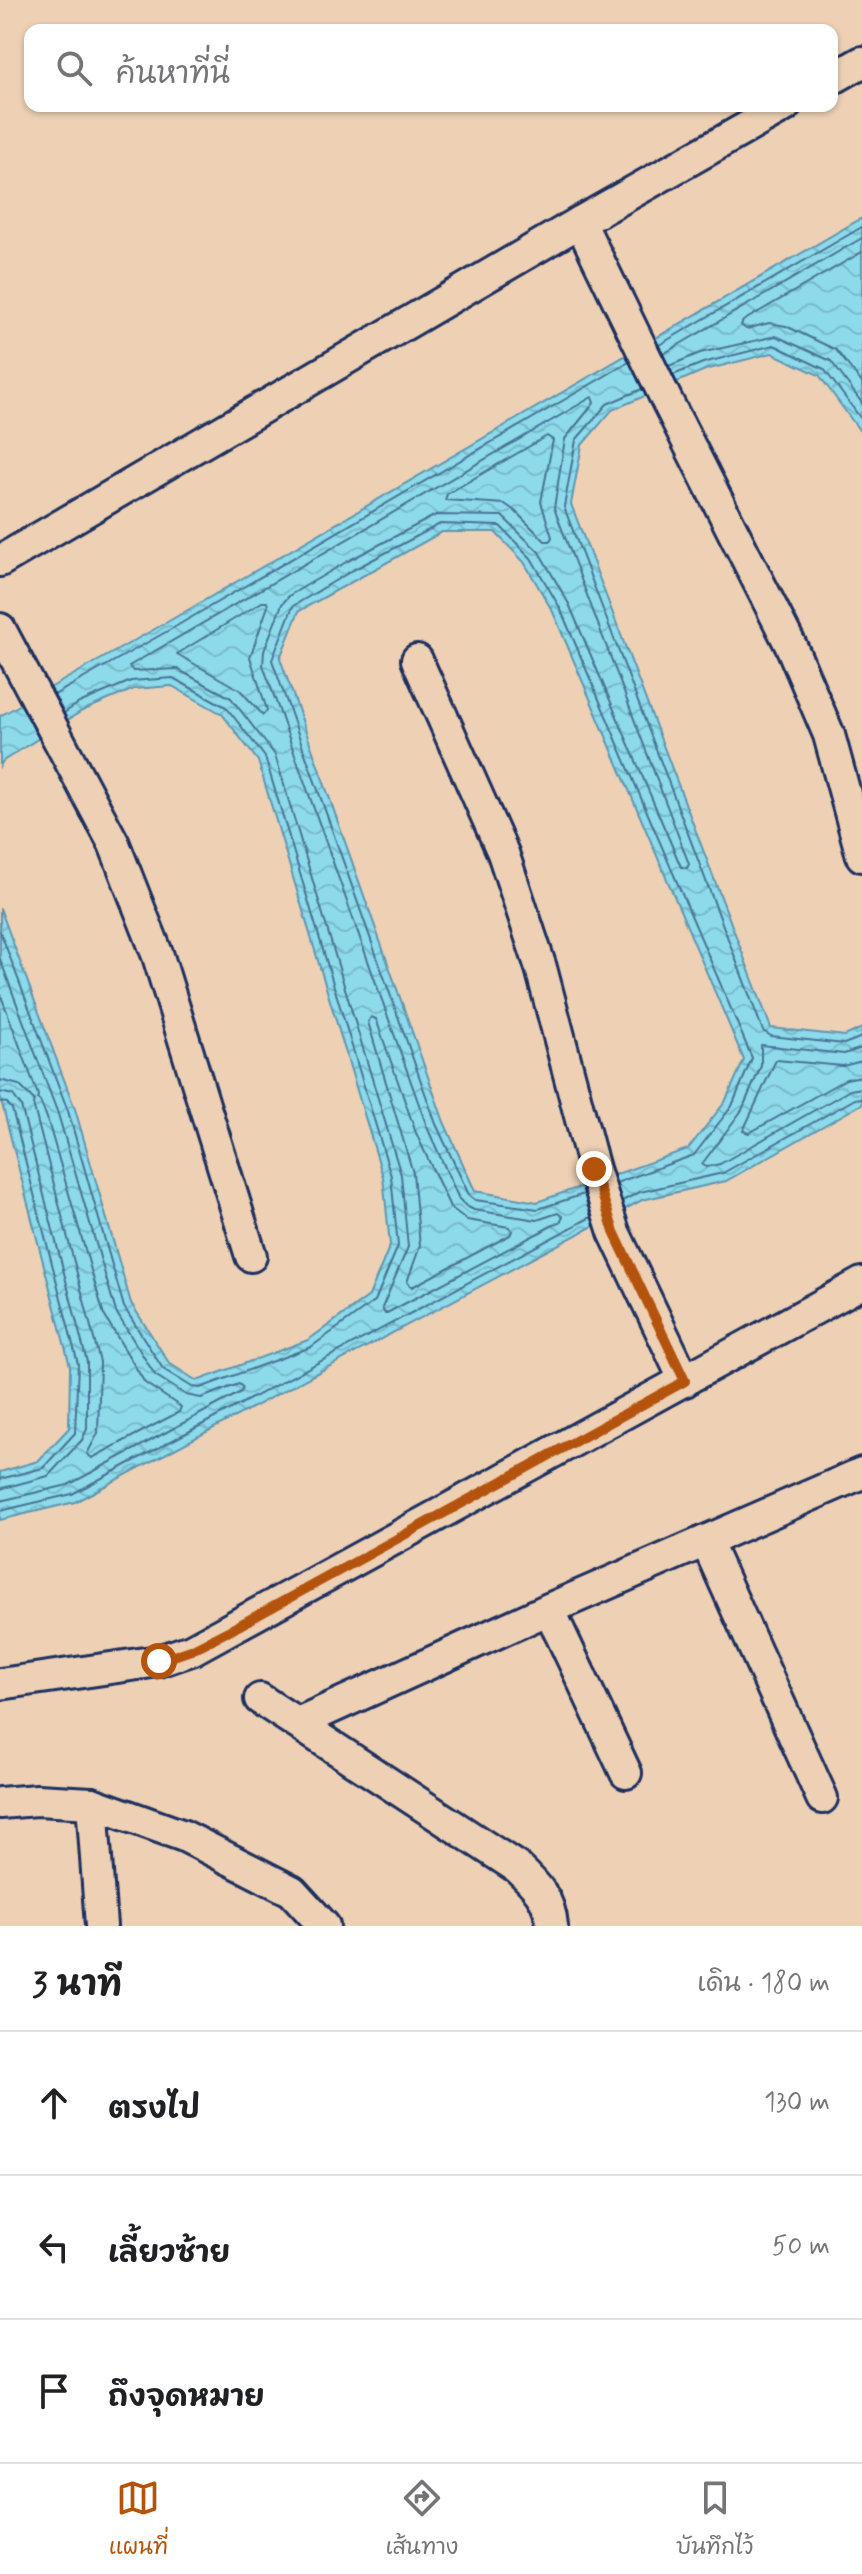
<!DOCTYPE html>
<html lang="th">
<meta charset="utf-8">
<style>
:root{--surface:#fff;--page:#f6f6f6;--text:#202124;--muted:#757577;--line:#e0e0e0;--accent:#b45309}
body{margin:0;font-family:Mynerve,"Playpen Sans Thai",sans-serif;background:var(--page);color:var(--text)}
.stop{position:absolute;width:24px;height:24px;margin:-18px;border:6px solid #b45309;border-radius:50%;background:#fff}
.stop.end{background:#b45309;border-color:#fff;box-shadow:0 2px 8px #0008}
.list{margin:0;padding:0;list-style:none}
h2{display:flex;justify-content:space-between;align-items:center;height:104px;margin:0;padding:0 32px;font-size:34px}
h2 small{font-size:26px;font-weight:400;color:var(--muted)}
.list li{display:grid;grid-template-columns:52px 1fr auto;gap:24px;align-items:center;box-sizing:border-box;height:144px;padding:0 32px;border-top:2px solid var(--line)}
.list b{display:block;font-size:30px;white-space:nowrap}
.list em{font-size:26px;font-style:normal;color:var(--muted)}
.icon{flex:none;width:44px;height:44px;fill:none;stroke:currentColor;stroke-width:2;stroke-linecap:round;stroke-linejoin:round}
.map{position:relative;flex:none;width:862px;height:1926px;overflow:hidden}
.search{position:absolute;background:var(--surface);box-shadow:0 2px 6px #0004;left:24px;right:24px;top:24px;height:88px;display:flex;align-items:center;gap:20px;box-sizing:border-box;padding:0 28px;border-radius:16px;color:var(--muted);font-size:30px}
.sheet{height:536px;background:var(--surface)}
nav{display:flex;justify-content:space-around;align-items:center;box-sizing:border-box;height:112px;border-top:2px solid var(--line);background:var(--surface);font-size:22px;color:var(--muted)}
nav a{display:grid;justify-items:center;gap:4px}
nav .on{color:var(--accent)}
.map>svg:first-child{display:block}
</style>
<div class="map">
<svg width="862" height="1926" viewBox="0 0 862 1926">
<defs>
<pattern id="water-waves" width="16" height="10" patternUnits="userSpaceOnUse" patternTransform="scale(2)"><rect width="16" height="10" fill="#8cdaea"/><path d="M0 5q4-4 8 0t8 0" fill="none" stroke="#78bbcb"/></pattern>
</defs>
<rect width="100%" height="100%" fill="#eed1b5"/>
<filter id="ink" filterUnits="userSpaceOnUse"><feTurbulence type="fractalNoise" baseFrequency=".0125" numOctaves="2"/><feDisplacementMap in="SourceGraphic" scale="16" xChannelSelector="R" yChannelSelector="G"/><feConvolveMatrix kernelMatrix="1 2 1 2 8 2 1 2 1" color-interpolation-filters="sRGB"/></filter>
<g filter="url(#ink)">
<path fill="url(#water-waves)" stroke="#5f96b2" stroke-width="2" fill-rule="evenodd" d="M 862,218 L 862,434 L 819,375 L 772,353 L 705,370 L 612,410 L 582,445 L 571,504 L 771,1028 L 845,1036 L 862,1028 L 862,1104 L 726,1181 L 642,1200 L 75,1502 L 0,1520 L 0,1472 L 38,1461 L 69,1428 L 70,1366 L 0,1096 L 0,908 L 75,1109 L 131,1303 L 169,1363 L 197,1381 L 308,1340 L 369,1296 L 390,1245 L 383,1177 L 258,761 L 222,714 L 172,686 L 134,689 L 82,711 L 3,761 L 0,766 L 0,716 L 169,621 ZM 442,532 L 495,532 L 524,562 L 553,612 L 744,1060 L 725,1102 L 688,1149 L 537,1202 L 475,1191 L 444,1122 L 280,658 L 299,611 Z"/>
<g fill="none" stroke-linecap="round" stroke-linejoin="round">
<g stroke="#487396" stroke-width="2">
<path d="M 862,252 L 743,321 L 741,325 L 746,329 L 769,323 L 786,326 L 836,350 L 862,383"/>
<path d="M 659,345 L 862,227"/>
<path d="M 663,354 L 862,238"/>
<path d="M 669,366 L 700,353 L 776,336 L 831,361 L 862,403"/>
<path d="M 673,375 L 703,363 L 774,345 L 824,369 L 862,420"/>
<path d="M 642,389 L 607,404 L 576,440 L 564,507 L 763,1031 L 771,1036 L 844,1044 L 862,1037"/>
<path d="M 592,397 L 594,403 L 565,439 L 554,508 L 689,864 L 687,868 L 681,867 L 569,604 L 539,552 L 502,516 L 436,515 L 348,561 L 290,595 L 282,604 L 264,651 L 263,665 L 427,1127 L 459,1199 L 466,1206 L 474,1210 L 537,1220 L 558,1213 L 563,1217 L 561,1221 L 385,1314 L 382,1308 L 408,1247 L 401,1175 L 275,755 L 231,698 L 177,669 L 133,671 L 129,666 Z"/>
<path d="M 547,436 L 553,440 L 541,502 L 552,537 L 550,541 L 545,541 L 515,511 L 505,504 L 445,500 L 447,494 Z"/>
<path d="M 262,602 L 267,602 L 268,606 L 250,657 L 267,710 L 263,715 L 240,690 L 177,654 Z"/>
<path d="M 54,695 L 173,628 L 629,362"/>
<path d="M 0,931 L 68,1111 L 124,1307 L 163,1369 L 192,1387 L 200,1388 L 311,1347 L 375,1301 L 398,1246 L 391,1176 L 265,757 L 226,707 L 173,678 L 131,681 L 79,703 L 64,713"/>
<path d="M 0,959 L 58,1114 L 116,1312 L 155,1375 L 186,1395 L 201,1398 L 239,1384 L 243,1388 L 241,1392 L 68,1485 L 0,1501"/>
<path d="M 0,993 L 38,1095 L 37,1099 L 40,1101 L 47,1118 L 104,1315 L 145,1383 L 181,1407 L 179,1412 L 92,1458 L 87,1454 L 98,1433 L 100,1362 L 33,1104 L 34,1100 L 19,1085 L 0,1080"/>
<path d="M 371,1017 L 376,1019 L 416,1133 L 450,1207 L 467,1220 L 509,1227 L 512,1231 L 510,1235 L 412,1287 L 407,1282 L 420,1246 L 413,1173 L 368,1022 Z"/>
<path d="M 862,1048 L 844,1054 L 761,1045 L 761,1066 L 742,1110 L 702,1164 L 706,1167 L 720,1164 L 850,1090 L 862,1088"/>
<path d="M 862,1061 L 843,1066 L 776,1060 L 743,1131 L 749,1133 L 846,1079 L 862,1076"/>
<path d="M 0,1092 L 13,1095 L 21,1106 L 87,1362 L 87,1429 L 82,1440 L 48,1476 L 0,1489"/>
<path d="M 0,1102 L 7,1103 L 12,1109 L 78,1364 L 75,1433 L 43,1468 L 0,1479"/>
<path d="M 584,1194 L 538,1209 L 475,1200 L 469,1195 L 436,1124 L 272,660 L 293,606 L 353,570 L 440,524 L 500,526 L 531,558 L 560,608 L 752,1058 L 732,1106 L 694,1155 L 616,1183"/>
<path d="M 622,1201 L 640,1192 L 723,1173 L 855,1099 L 862,1098"/>
<path d="M 0,1511 L 72,1494 L 591,1217"/>
</g>
<g stroke="#1b2f5e" stroke-width="36">
<g id="minor">
<path d="M 832,79 L 862,62"/>
<path d="M 580,222 L 666,399 L 792,648 L 829,735 L 862,856"/>
<path d="M 0,561 L 580,222 L 785,106"/>
<path d="M 0,629 L 114,844 L 158,956 L 251,1256"/>
<path d="M 417,660 L 503,853 L 541,968 L 594,1169 L 614,1232 L 685,1381"/>
<path d="M 706,1541 L 822,1798"/>
<path d="M 549,1609 L 626,1773"/>
<path d="M 0,1684 L 159,1661 L 191,1650 L 862,1283"/>
<path d="M 260,1699 L 518,1868 C 536,1885 550,1899 552,1926"/>
<path d="M 298,1723 L 549,1609 L 862,1473"/>
<path d="M 0,1803 L 37,1800 L 92,1803 L 184,1836 L 292,1891 L 324,1926"/>
<path d="M 92,1803 L 101,1926"/>
</g>
</g>
<use href="#minor" stroke="#eed1b5" stroke-width="30"/>
</g>
</g>
<g fill="none" stroke-linecap="round" stroke-linejoin="round" filter="url(#ink)">
<path stroke="#b45309" stroke-width="10" d="M 159,1661 L 191,1650 L 238,1626 L 685,1381 L 614,1232 L 594,1169"/>
</g>
</svg>
<div class="stop" style="left:159px;top:1661px"></div>
<div class="stop end" style="left:594px;top:1169px"></div>
<div class="search"><svg class="icon" aria-label="search" viewBox="0 0 24 24"><circle cx="10" cy="10" r="6"/><path d="M15 15l6 6"/></svg>ค้นหาที่นี่</div>
</div>
<section class="sheet">
<h2>3 นาที<small>เดิน · 180 m</small></h2>
<ul class="list">
<li><svg class="icon" aria-label="ahead" viewBox="0 0 24 24"><path d="M12 20V5M6 11l6-6 6 6"/></svg><div><b>ตรงไป</b></div><em>130 m</em></li>
<li><svg class="icon" aria-label="left" viewBox="0 0 24 24"><path d="M17 20v-9H6M10 6l-5 5 5 5"/></svg><div><b>เลี้ยวซ้าย</b></div><em>50 m</em></li>
<li><svg class="icon" aria-label="arrive" viewBox="0 0 24 24"><path d="M6 21V4h12l-3 4 3 4H6"/></svg><div><b>ถึงจุดหมาย</b></div></li>
</ul>
</section>
<nav>
<a class="on"><svg class="icon" aria-label="map" viewBox="0 0 24 24"><path d="M3 6l6-2 6 2 6-2v14l-6 2-6-2-6 2zM9 4v14M15 6v14"/></svg>แผนที่</a>
<a><svg class="icon" aria-label="directions" viewBox="0 0 24 24"><path d="M12 3l9 9-9 9-9-9zM9 14v-3h6M13 9l2 2-2 2"/></svg>เส้นทาง</a>
<a><svg class="icon" aria-label="saved" viewBox="0 0 24 24"><path d="M7 4h10v16l-5-4-5 4z"/></svg>บันทึกไว้</a>
</nav>
